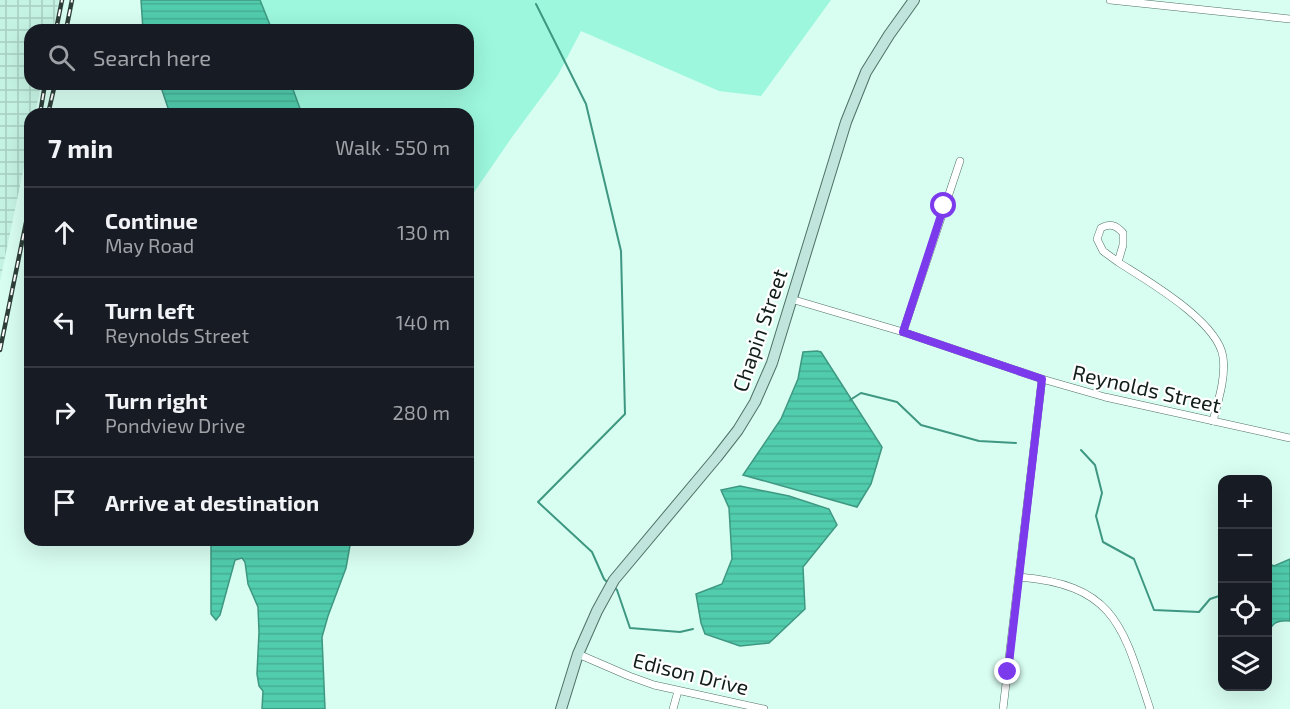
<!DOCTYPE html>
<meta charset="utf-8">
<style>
:root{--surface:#171b24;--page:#20242c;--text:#f1f3f6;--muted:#9ea1a6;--line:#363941}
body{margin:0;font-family:"Exo 2",sans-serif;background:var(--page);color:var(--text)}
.controls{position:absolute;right:18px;bottom:18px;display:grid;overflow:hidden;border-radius:12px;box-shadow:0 6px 24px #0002}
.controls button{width:54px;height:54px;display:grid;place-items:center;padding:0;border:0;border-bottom:2px solid var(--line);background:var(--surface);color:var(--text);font:30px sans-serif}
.stop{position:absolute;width:18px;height:18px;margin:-14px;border:4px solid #7c3aed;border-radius:50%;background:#fff}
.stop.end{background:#7c3aed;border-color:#fff;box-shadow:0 2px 6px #0008}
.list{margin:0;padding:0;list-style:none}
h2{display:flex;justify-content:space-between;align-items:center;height:78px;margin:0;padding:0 24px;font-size:26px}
h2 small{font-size:20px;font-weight:400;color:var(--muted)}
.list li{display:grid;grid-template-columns:39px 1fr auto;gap:18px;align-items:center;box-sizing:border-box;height:90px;padding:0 24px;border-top:2px solid var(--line)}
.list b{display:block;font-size:22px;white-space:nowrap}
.list p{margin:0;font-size:20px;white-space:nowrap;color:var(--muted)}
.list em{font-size:20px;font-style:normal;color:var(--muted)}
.icon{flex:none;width:33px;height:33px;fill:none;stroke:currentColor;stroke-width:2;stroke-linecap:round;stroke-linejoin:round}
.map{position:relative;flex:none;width:1290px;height:709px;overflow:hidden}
.search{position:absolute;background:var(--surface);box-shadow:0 6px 24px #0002;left:24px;top:24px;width:450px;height:66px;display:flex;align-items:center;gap:15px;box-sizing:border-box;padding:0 21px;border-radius:18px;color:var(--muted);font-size:22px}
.panel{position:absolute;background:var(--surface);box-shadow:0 6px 24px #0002;left:24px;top:108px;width:450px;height:438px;border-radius:18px}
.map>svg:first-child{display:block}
</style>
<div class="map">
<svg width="1290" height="709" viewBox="0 0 1290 709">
<defs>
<pattern id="industrial-grid" width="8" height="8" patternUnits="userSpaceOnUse" patternTransform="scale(1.5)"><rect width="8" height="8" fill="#c4f2e3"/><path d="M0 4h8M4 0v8" fill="none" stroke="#a7cfc2"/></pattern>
<pattern id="water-rules" width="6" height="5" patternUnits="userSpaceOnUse" patternTransform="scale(1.5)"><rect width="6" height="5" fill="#51ccad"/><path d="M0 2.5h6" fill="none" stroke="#46af94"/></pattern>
</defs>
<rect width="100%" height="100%" fill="#d8fdf1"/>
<path fill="url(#industrial-grid)" d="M 0,0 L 59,0 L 53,30 L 30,30 L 30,84 L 41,84 L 35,114 L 30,114 L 30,138 L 0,281 Z"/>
<path fill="#9cf7dc" d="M 248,0 L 831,0 L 761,96 L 719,91 L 581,31 L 558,75 L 512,137 L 468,201 L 468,114 L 289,114 L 279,84 L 468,84 L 468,30 L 262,30 Z"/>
<g fill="url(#water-rules)" stroke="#3e9881" stroke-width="1.5">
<path d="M 141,0 L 260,0 L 272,30 L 143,30 Z"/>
<path d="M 160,84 L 291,84 L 302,114 L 170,114 Z"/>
<path d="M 817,351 L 821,352 L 882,447 L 871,484 L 857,507 L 743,475 L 781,419 L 798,379 L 803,352 Z"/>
<path d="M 740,486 L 789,496 L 829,509 L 837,525 L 803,567 L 805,609 L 769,643 L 740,646 L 705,634 L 701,623 L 696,594 L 722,584 L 732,559 L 729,508 L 721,490 Z"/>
<path d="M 211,540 L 256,540 L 260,543 L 264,540 L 351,540 L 346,568 L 328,616 L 322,637 L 325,709 L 262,709 L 263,691 L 259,686 L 257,674 L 259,632 L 258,607 L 248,584 L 245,562 L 242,558 L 235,560 L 220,615 L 216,620 L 211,614 Z"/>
<path d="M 1290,559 L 1290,621 C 1278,620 1272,622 1268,634 L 1268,563 L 1274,566 Z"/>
</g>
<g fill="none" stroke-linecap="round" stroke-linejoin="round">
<g stroke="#3e9881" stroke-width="2">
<path d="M 536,4 L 586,104 L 621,251 L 625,414 L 538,502 L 592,552 L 604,579 L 609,584"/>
<path d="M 850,400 L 861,393 L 897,402 L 921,425 L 979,441 L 1016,443"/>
<path d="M 1081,450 L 1095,465 L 1102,493 L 1096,516 L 1103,542 L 1134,559 L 1154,610 L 1199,612 L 1210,599 L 1222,595"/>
<path d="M 614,587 L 617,590 L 630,628 L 680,632 L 693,629"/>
</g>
<g stroke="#4f7065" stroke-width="8">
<g id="street">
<path d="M 1110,0 L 1290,19"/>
<path d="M 1118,262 L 1103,251 L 1097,239 L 1101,228 C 1110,223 1116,225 1123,233 L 1123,245 L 1118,262 C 1146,280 1218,321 1223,357 C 1226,378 1218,401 1213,421"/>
<path d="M 791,299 L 903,332 L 1042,379 L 1105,397 L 1290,438"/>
<path d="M 903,332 L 960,161"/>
<path d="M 1019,577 C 1116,585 1123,627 1150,709"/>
<path d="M 578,654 L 629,676 L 654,685 L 764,709"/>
<path d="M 673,709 L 678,691"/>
<path d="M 1003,709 L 1042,379"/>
</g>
</g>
<g stroke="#4f7065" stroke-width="12">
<path id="secondary" d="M 561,709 L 578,654 L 597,611 L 614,580 L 717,457 L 738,430 L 755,402 L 772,363 L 846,122 L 866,72 L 889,35 L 914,0"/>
</g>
<use href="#street" stroke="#fff" stroke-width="7"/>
<use href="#secondary" stroke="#bfe5dc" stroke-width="10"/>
<g stroke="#2e3f3a" stroke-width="4.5">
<g id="rail">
<path d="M 56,30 L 62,0"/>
<path d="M 66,30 L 72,0"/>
<path d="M 40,114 L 45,84"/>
<path d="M 48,114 L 55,84"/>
<path d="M 28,209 L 30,188"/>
<path d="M 0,350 L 30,203"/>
</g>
</g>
<use href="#rail" stroke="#fff" stroke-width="2" stroke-dasharray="7" stroke-linecap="butt"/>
</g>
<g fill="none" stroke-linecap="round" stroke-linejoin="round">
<path stroke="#7c3aed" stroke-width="8" d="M 944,206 L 903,332 L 1042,379 L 1008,672"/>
</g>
<g text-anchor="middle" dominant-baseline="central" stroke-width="4.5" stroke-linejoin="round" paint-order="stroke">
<g font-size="21" fill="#111e1a" stroke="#fff">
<text transform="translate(759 330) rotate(-71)">Chapin Street</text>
<text transform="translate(1147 388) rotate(13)">Reynolds Street</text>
<text transform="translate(691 673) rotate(14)">Edison Drive</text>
</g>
</g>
</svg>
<div class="controls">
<button>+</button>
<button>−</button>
<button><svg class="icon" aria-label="locate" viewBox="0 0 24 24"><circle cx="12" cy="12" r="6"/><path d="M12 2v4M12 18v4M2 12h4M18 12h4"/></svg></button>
<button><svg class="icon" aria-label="layers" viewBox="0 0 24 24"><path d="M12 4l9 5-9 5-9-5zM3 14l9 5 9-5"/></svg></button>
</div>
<div class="stop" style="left:944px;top:206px"></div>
<div class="stop end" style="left:1008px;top:672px"></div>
<div class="search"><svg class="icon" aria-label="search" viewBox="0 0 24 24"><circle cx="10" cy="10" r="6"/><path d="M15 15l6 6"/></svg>Search here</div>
<section class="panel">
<h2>7 min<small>Walk · 550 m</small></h2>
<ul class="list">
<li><svg class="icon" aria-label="ahead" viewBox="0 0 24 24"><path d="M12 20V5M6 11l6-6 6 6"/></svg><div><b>Continue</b><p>May Road</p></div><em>130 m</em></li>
<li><svg class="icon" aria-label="left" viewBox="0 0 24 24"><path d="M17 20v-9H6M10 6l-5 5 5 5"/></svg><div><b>Turn left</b><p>Reynolds Street</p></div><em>140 m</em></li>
<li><svg class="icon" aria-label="right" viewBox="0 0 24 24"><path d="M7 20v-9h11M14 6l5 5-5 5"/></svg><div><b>Turn right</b><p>Pondview Drive</p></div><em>280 m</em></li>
<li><svg class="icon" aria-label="arrive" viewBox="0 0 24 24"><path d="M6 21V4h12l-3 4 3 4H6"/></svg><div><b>Arrive at destination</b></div></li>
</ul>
</section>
</div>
